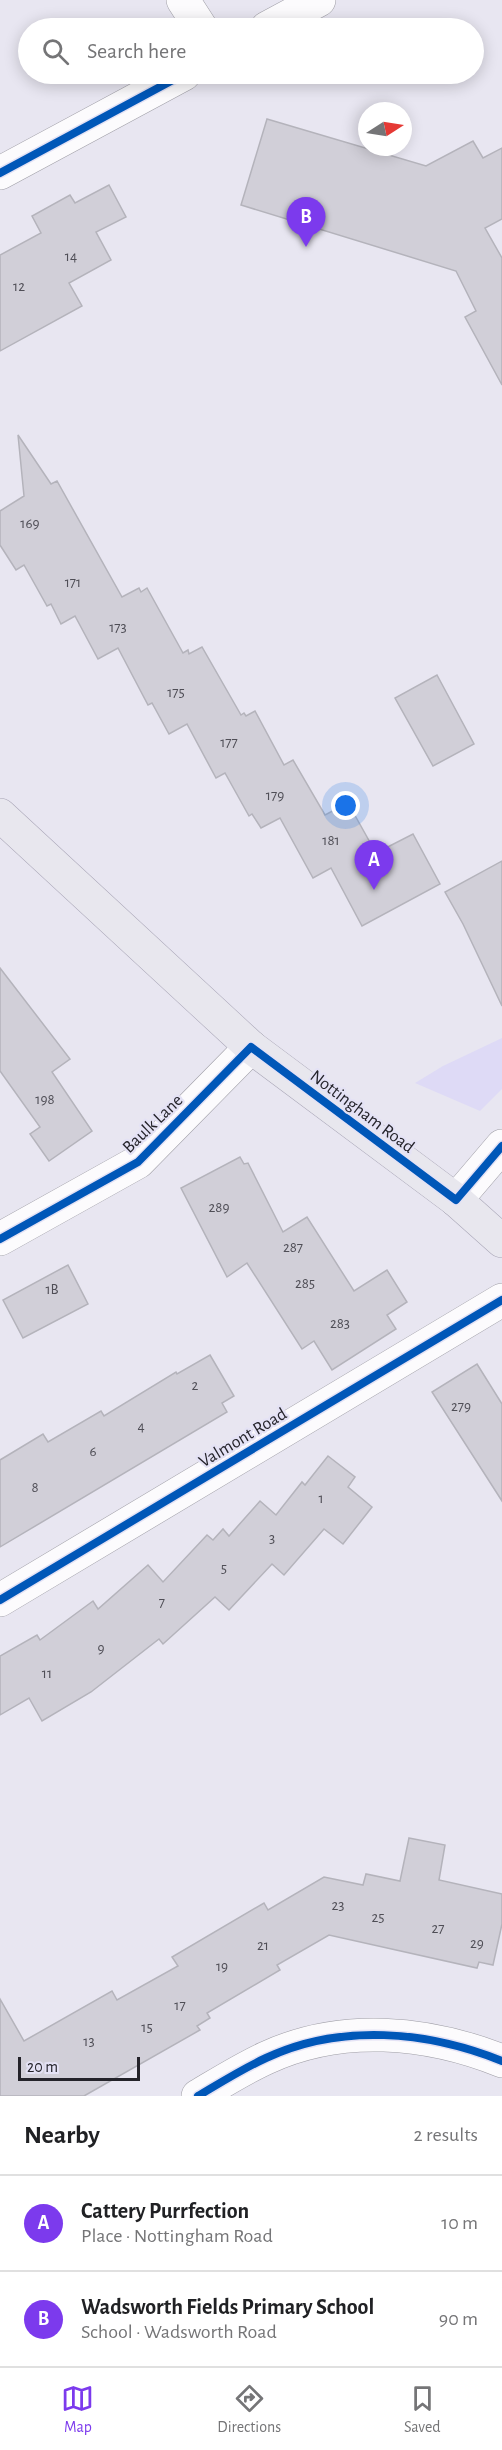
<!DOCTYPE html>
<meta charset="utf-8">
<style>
:root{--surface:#fff;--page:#f6f6f6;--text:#202124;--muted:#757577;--line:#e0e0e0;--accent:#7c3aed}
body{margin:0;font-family:"Alegreya Sans",sans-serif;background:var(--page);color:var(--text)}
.compass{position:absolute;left:358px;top:102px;width:54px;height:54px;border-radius:50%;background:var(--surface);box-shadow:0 3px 15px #0003;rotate:78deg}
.scale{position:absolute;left:18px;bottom:15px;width:122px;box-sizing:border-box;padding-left:6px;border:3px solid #24232a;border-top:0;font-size:16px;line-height:21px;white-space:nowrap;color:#24232a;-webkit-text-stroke:4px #e4e2f5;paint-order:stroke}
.you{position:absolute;left:346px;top:806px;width:21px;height:21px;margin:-15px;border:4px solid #fff;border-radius:50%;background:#1a73e8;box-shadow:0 0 0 9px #1a73e833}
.badge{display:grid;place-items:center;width:39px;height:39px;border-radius:50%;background:var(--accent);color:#fff;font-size:20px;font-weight:700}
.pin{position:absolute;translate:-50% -50px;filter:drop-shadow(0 2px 3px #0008)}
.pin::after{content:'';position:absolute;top:32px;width:21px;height:18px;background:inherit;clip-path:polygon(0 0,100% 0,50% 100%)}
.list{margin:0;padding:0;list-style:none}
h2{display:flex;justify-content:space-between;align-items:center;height:78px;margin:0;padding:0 24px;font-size:26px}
h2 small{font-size:20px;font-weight:400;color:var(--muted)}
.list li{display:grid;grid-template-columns:39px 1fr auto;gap:18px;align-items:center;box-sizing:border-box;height:96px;padding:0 24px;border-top:2px solid var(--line)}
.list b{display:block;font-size:22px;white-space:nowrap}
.list p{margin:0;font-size:20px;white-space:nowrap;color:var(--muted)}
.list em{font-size:20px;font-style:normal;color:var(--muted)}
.icon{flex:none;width:33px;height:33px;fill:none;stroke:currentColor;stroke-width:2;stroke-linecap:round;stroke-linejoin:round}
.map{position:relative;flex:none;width:502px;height:2096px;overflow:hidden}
.search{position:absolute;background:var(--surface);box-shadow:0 3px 15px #0003;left:18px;right:18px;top:18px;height:66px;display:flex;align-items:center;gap:15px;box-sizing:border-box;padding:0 21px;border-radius:33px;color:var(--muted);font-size:22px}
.sheet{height:270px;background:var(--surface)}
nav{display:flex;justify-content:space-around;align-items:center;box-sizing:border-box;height:84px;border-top:2px solid var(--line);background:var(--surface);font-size:16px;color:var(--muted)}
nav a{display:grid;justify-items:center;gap:3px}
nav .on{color:var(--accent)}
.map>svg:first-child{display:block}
</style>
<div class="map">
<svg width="502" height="2096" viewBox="0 0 502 2096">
<rect width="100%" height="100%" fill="#e8e6f1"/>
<path fill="#dedaf6" d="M 502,1038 L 502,1089 L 480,1111 L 415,1083 L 443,1066 Z"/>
<g fill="#d1cfd8" stroke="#b4b3bb" stroke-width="1.5">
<path d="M 267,119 L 426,166 L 473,141 L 483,158 L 502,148 L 502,219 L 485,228 L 502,258 L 502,385 L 465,317 L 476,311 L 456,271 L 241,205 Z"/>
<path d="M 109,185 L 126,217 L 96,232 L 111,260 L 69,283 L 82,306 L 0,351 L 0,255 L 41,233 L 32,216 L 70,195 L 75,203 Z"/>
<path d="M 18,435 L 51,484 L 57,481 L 122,597 L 139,588 L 141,592 L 147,588 L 183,653 L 188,650 L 189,654 L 202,647 L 241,715 L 244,713 L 246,716 L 255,711 L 284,765 L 293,760 L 325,815 L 348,803 L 376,853 L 413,834 L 440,884 L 362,926 L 331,868 L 313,878 L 280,818 L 261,828 L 252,814 L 249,816 L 225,773 L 216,778 L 187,724 L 169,734 L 152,703 L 148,705 L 118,648 L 98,659 L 75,616 L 61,624 L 51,604 L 47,606 L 24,565 L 16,570 L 0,545 L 0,511 L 24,496 Z"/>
<path d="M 437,675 L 474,744 L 433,766 L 395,698 Z"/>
<path d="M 502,861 L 502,1006 L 463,924 L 445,892 Z"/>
<path d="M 0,968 L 70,1059 L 52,1072 L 92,1131 L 49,1161 L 30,1134 L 40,1127 L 0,1071 Z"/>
<path d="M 240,1157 L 244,1164 L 248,1163 L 283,1232 L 307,1217 L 354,1291 L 387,1270 L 407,1302 L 387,1315 L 396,1329 L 332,1370 L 314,1341 L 302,1349 L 247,1263 L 227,1277 L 181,1188 Z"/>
<path d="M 68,1265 L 88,1304 L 23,1338 L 3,1300 Z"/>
<path d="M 210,1355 L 234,1396 L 222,1403 L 227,1412 L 0,1547 L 0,1460 L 43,1434 L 48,1442 L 101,1411 L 104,1416 L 176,1372 L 177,1374 Z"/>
<path d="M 477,1364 L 502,1404 L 502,1501 L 432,1392 Z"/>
<path d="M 328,1456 L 355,1477 L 348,1487 L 372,1507 L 343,1544 L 324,1529 L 284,1575 L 272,1564 L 229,1610 L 215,1597 L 163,1644 L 159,1639 L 91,1692 L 42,1721 L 29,1698 L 0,1715 L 0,1656 L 37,1635 L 40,1640 L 93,1601 L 98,1609 L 148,1565 L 163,1582 L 207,1535 L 213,1540 L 223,1529 L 229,1536 L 260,1501 L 276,1515 L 302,1482 L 305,1485 Z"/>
<path d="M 409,1838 L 445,1845 L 439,1880 L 502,1894 L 502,1924 L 493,1965 L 479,1962 L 477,1968 L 329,1935 L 277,1965 L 280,1970 L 207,2013 L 210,2018 L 197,2026 L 200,2030 L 84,2096 L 0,2096 L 0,1999 L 24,2041 L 112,1991 L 117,2000 L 178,1966 L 172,1957 L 264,1903 L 268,1910 L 324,1877 L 363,1885 L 366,1874 L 400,1881 Z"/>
</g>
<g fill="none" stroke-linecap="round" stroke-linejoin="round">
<g stroke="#9f9ea6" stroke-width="34">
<g id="minor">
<path d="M 183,0 L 201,28"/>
<path d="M 267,28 L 319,0"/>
<path d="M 0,173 L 184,74"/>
<path d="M 456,1200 L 502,1146"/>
<path d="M 0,1239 L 138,1162 L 251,1047"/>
<path d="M 0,1600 L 502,1300"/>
<path d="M 198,2096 C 220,2083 242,2069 266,2058 C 341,2023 427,2031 502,2061"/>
</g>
</g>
<g stroke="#a9a6b7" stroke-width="34">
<path id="major" d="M 0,815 L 251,1047 L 456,1200 L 502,1241"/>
</g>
<use href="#minor" stroke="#fcfbfd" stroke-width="33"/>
<use href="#major" stroke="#e8e7ee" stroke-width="33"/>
<g stroke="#e4e2f5" stroke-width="11">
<g id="cycleway">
<path d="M 0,173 L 184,74"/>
<path d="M 0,1239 L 138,1162 L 251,1047 L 456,1200 L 502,1146"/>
<path d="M 0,1600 L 502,1300"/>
<path d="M 198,2096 C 220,2083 242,2069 266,2058 C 341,2023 427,2031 502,2061"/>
</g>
</g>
<use href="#cycleway" stroke="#0057b8" stroke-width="8"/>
</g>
<g text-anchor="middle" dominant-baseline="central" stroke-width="4.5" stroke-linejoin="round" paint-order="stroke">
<g font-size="15" fill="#4f4e56">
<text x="71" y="256">14</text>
<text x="19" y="286">12</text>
<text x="30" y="523">169</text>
<text x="73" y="582">171</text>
<text x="118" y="627">173</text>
<text x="176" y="692">175</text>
<text x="229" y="742">177</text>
<text x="275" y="795">179</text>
<text x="331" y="840">181</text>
<text x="45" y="1099">198</text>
<text x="219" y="1207">289</text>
<text x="293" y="1247">287</text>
<text x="305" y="1283">285</text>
<text x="52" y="1289">1B</text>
<text x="340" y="1323">283</text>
<text x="195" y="1385">2</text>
<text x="461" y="1406">279</text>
<text x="141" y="1426">4</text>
<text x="93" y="1451">6</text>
<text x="35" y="1487">8</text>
<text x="321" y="1498">1</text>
<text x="272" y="1538">3</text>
<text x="224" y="1568">5</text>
<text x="162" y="1602">7</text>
<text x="101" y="1648">9</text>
<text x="47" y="1673">11</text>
<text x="338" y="1905">23</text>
<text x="378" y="1917">25</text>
<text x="438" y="1928">27</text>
<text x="477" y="1943">29</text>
<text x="263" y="1945">21</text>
<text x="222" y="1966">19</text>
<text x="180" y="2005">17</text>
<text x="147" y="2027">15</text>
<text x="89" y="2041">13</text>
</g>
<g font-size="18" fill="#24232a" stroke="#e4e2f5">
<text transform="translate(362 1112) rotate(37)">Nottingham Road</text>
<text transform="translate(153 1124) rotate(-44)">Baulk Lane</text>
<text transform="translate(243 1438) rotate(-31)">Valmont Road</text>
</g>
</g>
</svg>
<svg class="compass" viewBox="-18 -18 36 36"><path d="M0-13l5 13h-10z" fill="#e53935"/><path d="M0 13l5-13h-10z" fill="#757577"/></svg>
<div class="scale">20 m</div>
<div class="you"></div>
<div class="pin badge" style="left:374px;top:890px">A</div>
<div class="pin badge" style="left:306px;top:247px">B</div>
<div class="search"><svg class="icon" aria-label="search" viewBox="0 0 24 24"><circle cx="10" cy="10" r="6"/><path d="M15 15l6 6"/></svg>Search here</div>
</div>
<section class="sheet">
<h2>Nearby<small>2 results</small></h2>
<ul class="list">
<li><span class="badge">A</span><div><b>Cattery Purrfection</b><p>Place · Nottingham Road</p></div><em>10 m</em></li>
<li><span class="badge">B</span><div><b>Wadsworth Fields Primary School</b><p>School · Wadsworth Road</p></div><em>90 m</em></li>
</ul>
</section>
<nav>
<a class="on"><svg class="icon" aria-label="map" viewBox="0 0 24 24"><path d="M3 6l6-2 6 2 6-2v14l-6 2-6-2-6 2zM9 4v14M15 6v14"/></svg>Map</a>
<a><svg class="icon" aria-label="directions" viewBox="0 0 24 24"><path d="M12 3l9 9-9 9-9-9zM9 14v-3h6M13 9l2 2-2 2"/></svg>Directions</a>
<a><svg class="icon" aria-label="saved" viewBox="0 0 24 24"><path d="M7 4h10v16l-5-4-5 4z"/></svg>Saved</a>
</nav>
